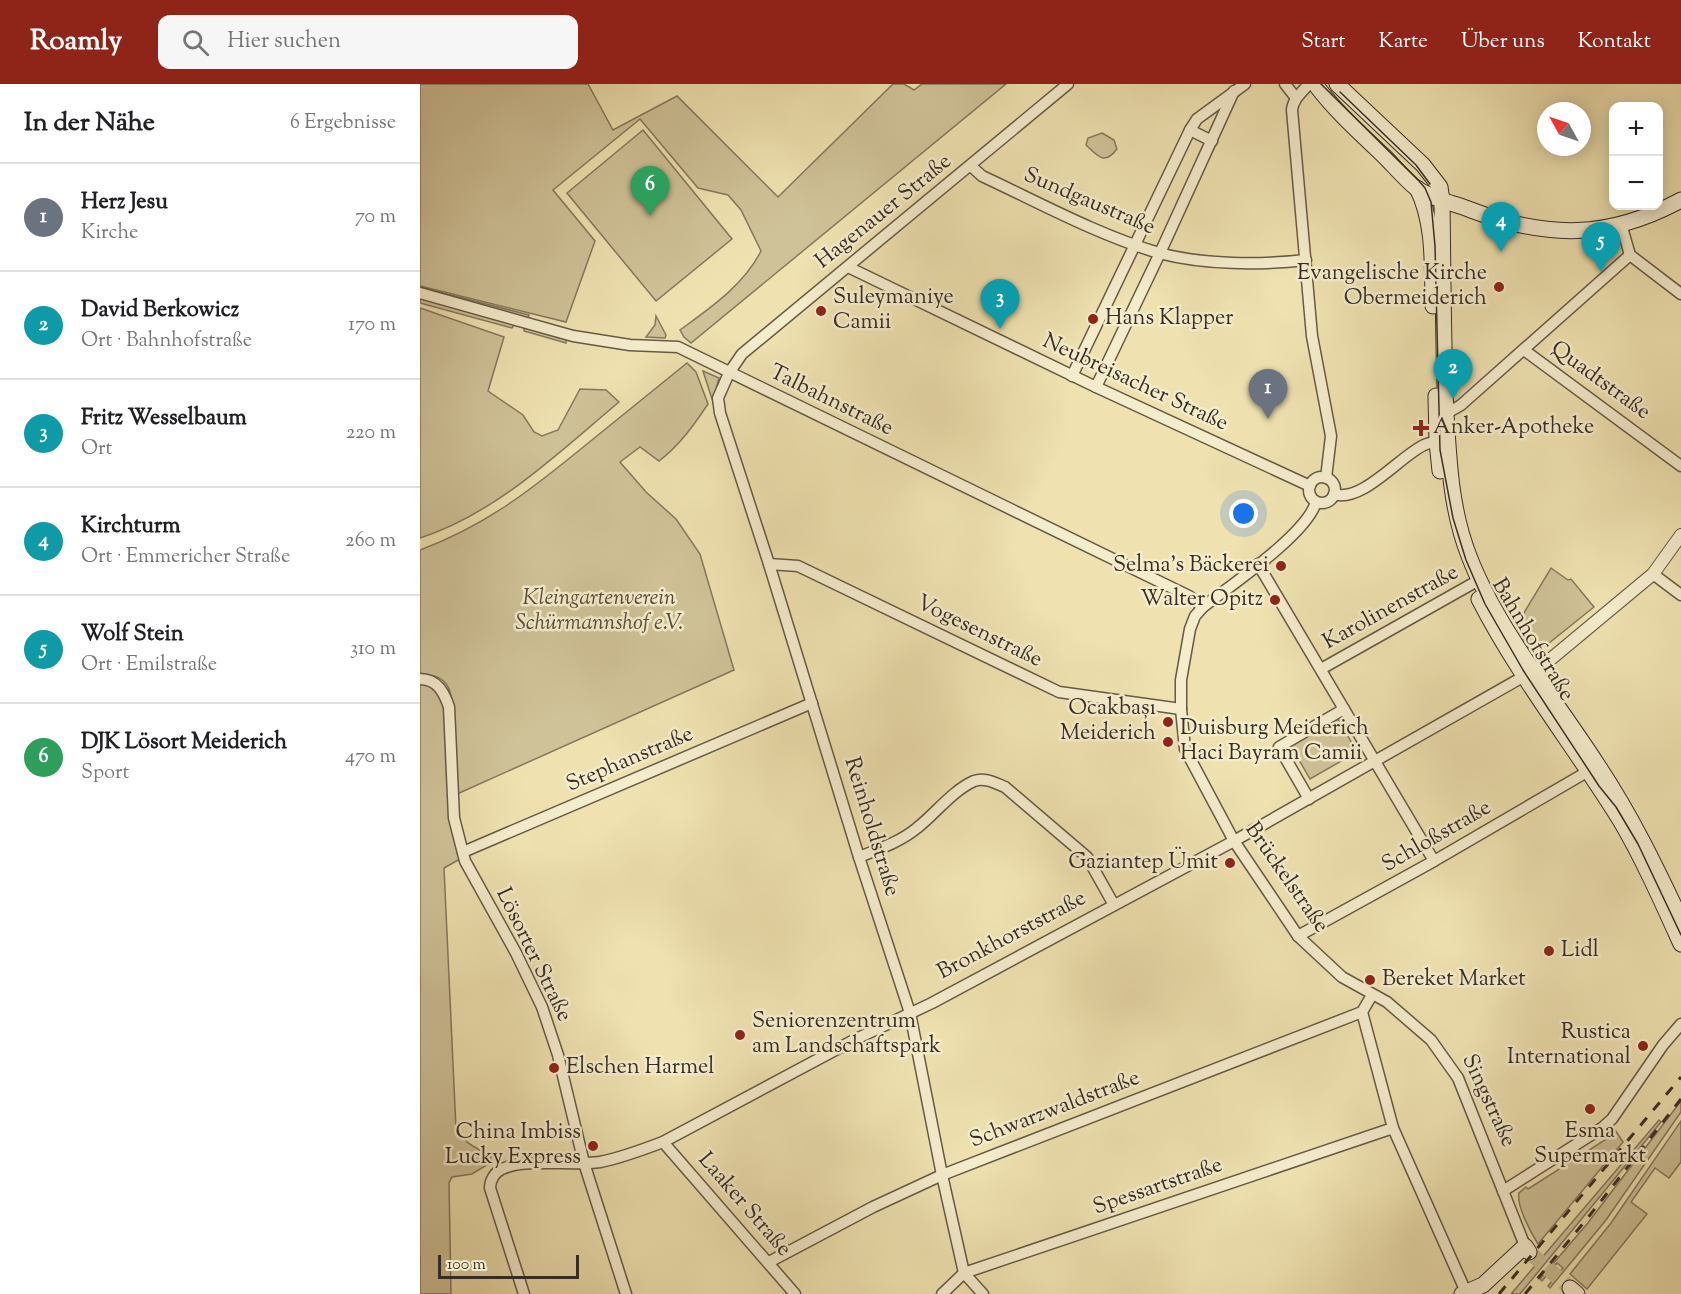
<!DOCTYPE html>
<html lang="de">
<meta charset="utf-8">
<style>
:root{--surface:#fff;--page:#f6f6f6;--text:#202124;--muted:#757577;--line:#e0e0e0;--accent:#8f2418}
body{margin:0;font-family:"Sorts Mill Goudy",serif;background:var(--page);color:var(--text)}
.controls{position:absolute;right:18px;top:18px;display:grid;overflow:hidden;border-radius:12px;box-shadow:0 3px 15px #0003}
.controls button{width:54px;height:54px;display:grid;place-items:center;padding:0;border:0;border-bottom:2px solid var(--line);background:var(--surface);color:var(--text);font:30px sans-serif}
.compass{position:absolute;left:1117px;top:18px;width:54px;height:54px;border-radius:50%;background:var(--surface);box-shadow:0 3px 15px #0003;rotate:310deg}
.scale{position:absolute;left:18px;bottom:15px;width:141px;box-sizing:border-box;padding-left:6px;border:3px solid #372d24;border-top:0;font-size:16px;line-height:21px;white-space:nowrap;color:#372d24;-webkit-text-stroke:4px #f5eccc;paint-order:stroke}
.you{position:absolute;left:824px;top:430px;width:21px;height:21px;margin:-15px;border:4px solid #fff;border-radius:50%;background:#1a73e8;box-shadow:0 0 0 9px #1a73e833}
.badge{display:grid;place-items:center;width:39px;height:39px;border-radius:50%;background:var(--accent);color:#fff;font-size:20px;font-weight:700}
.pin{position:absolute;translate:-50% -50px;filter:drop-shadow(0 2px 3px #0008)}
.pin::after{content:'';position:absolute;top:32px;width:21px;height:18px;background:inherit;clip-path:polygon(0 0,100% 0,50% 100%)}
.list{margin:0;padding:0;list-style:none}
h2{display:flex;justify-content:space-between;align-items:center;height:78px;margin:0;padding:0 24px;font-size:26px}
h2 small{font-size:20px;font-weight:400;color:var(--muted)}
.list li{display:grid;grid-template-columns:39px 1fr auto;gap:18px;align-items:center;box-sizing:border-box;height:108px;padding:0 24px;border-top:2px solid var(--line)}
.list b{display:block;font-size:22px;white-space:nowrap}
.list p{margin:0;font-size:20px;white-space:nowrap;color:var(--muted)}
.list em{font-size:20px;font-style:normal;color:var(--muted)}
.icon{flex:none;width:33px;height:33px;fill:none;stroke:currentColor;stroke-width:2;stroke-linecap:round;stroke-linejoin:round}
.map{position:relative;flex:none;width:1261px;height:1210px;overflow:hidden}
header{display:flex;align-items:center;gap:36px;box-sizing:border-box;height:84px;padding:0 30px;background:var(--accent);color:#fff}
header strong{font-size:28px}
nav{display:flex;gap:33px;margin-inline-start:auto;font-size:21px}
.search{width:420px;height:54px;background:var(--page);display:flex;align-items:center;gap:15px;box-sizing:border-box;padding:0 21px;border-radius:12px;color:var(--muted);font-size:22px}
main{display:flex}
aside{flex:1;background:var(--surface)}
.map>svg:first-child{display:block}
</style>
<header>
<strong>Roamly</strong>
<div class="search"><svg class="icon" aria-label="search" viewBox="0 0 24 24"><circle cx="10" cy="10" r="6"/><path d="M15 15l6 6"/></svg>Hier suchen</div>
<nav><a>Start</a><a>Karte</a><a>Über uns</a><a>Kontakt</a></nav>
</header>
<main>
<aside>
<h2>In der Nähe<small>6 Ergebnisse</small></h2>
<ul class="list">
<li><span class="badge" style="background:#6b7280">1</span><div><b>Herz Jesu</b><p>Kirche</p></div><em>70 m</em></li>
<li><span class="badge" style="background:#0f9aa8">2</span><div><b>David Berkowicz</b><p>Ort · Bahnhofstraße</p></div><em>170 m</em></li>
<li><span class="badge" style="background:#0f9aa8">3</span><div><b>Fritz Wesselbaum</b><p>Ort</p></div><em>220 m</em></li>
<li><span class="badge" style="background:#0f9aa8">4</span><div><b>Kirchturm</b><p>Ort · Emmericher Straße</p></div><em>260 m</em></li>
<li><span class="badge" style="background:#0f9aa8">5</span><div><b>Wolf Stein</b><p>Ort · Emilstraße</p></div><em>310 m</em></li>
<li><span class="badge" style="background:#2e9e5b">6</span><div><b>DJK Lösort Meiderich</b><p>Sport</p></div><em>470 m</em></li>
</ul>
</aside>
<div class="map">
<svg width="1261" height="1210" viewBox="0 0 1261 1210">
<rect width="100%" height="100%" fill="#efe1b0"/>
<filter id="stains"><feTurbulence type="fractalNoise" baseFrequency=".00333" numOctaves="4"/><feColorMatrix values="0 0 0 0 .2 0 0 0 0 .09 0 0 0 0 .02 0 0 0 .5 -.17"/></filter>
<radialGradient id="worn" r=".72"><stop offset=".6" stop-color="#630" stop-opacity="0"/><stop offset="1" stop-color="#630" stop-opacity=".3"/></radialGradient>
<g fill="#d0c298" stroke="#84785e" stroke-width="1.5">
<path d="M 0,0 L 168,0 L 193,46 L 257,12 L 358,113 L 473,0 L 484,0 L 494,6 L 502,0 L 586,0 L 271,259 L 264,253 L 260,246 C 290,224 324,201 341,167 L 321,126 L 308,111 L 278,104 L 220,35 L 133,106 L 175,157 L 146,238 L 0,202 Z"/>
<path d="M 223,46 L 312,155 L 236,217 L 147,109 Z"/>
<path d="M 682,49 L 694,56 L 697,65 C 684,82 678,72 666,61 L 668,54 Z"/>
<path d="M 0,203 L 109,231 L 108,234 L 0,205 Z"/>
<path d="M 0,213 L 95,240 L 92,244 L 0,219 Z"/>
<path d="M 0,224 L 84,253 L 68,307 L 103,331 L 114,348 L 122,352 L 138,346 L 160,305 L 186,306 L 199,318 C 138,369 77,429 0,454 Z"/>
<path d="M 236,232 L 246,251 L 245,254 L 226,253 L 235,241 Z"/>
<path d="M 104,243 L 146,254 L 146,259 L 104,247 Z"/>
<path d="M 267,279 L 276,288 L 288,320 C 274,341 259,362 239,377 L 220,363 L 200,378 L 226,408 L 256,435 L 280,470 L 314,586 L 37,710 C 36,690 36,616 28,603 C 22,592 11,590 0,591 L 0,466 C 67,441 112,405 167,360 C 200,333 234,306 267,279 Z"/>
<path d="M 283,287 L 299,294 L 293,318 Z"/>
<path d="M 1131,484 L 1148,496 L 1151,495 L 1174,523 L 1119,567 L 1111,569 L 1096,542 Z"/>
<path d="M 0,598 C 13,600 18,610 24,620 L 40,775 L 24,784 L 36,1045 L 48,1059 L 71,1073 L 70,1079 L 52,1090 L 32,1093 L 29,1099 L 31,1210 L 0,1210 Z"/>
<path d="M 918,635 L 937,668 L 890,695 L 871,662 Z"/>
<path d="M 1261,1017 L 1261,1028 L 1186,1136 L 1130,1204 L 1128,1202 L 1143,1184 L 1137,1179 L 1122,1197 L 1120,1195 L 1167,1140 Z"/>
<path d="M 1239,1036 L 1241,1038 L 1100,1210 L 1091,1210 Z"/>
<path d="M 1261,1037 L 1261,1078 L 1249,1094 L 1235,1084 L 1211,1118 L 1227,1130 L 1167,1205 L 1150,1190 L 1191,1139 Z"/>
<path d="M 1195,1046 L 1203,1058 L 1118,1160 C 1111,1149 1096,1121 1099,1109 L 1106,1103 L 1108,1105 L 1185,1056 Z"/>
</g>
<g fill="none" stroke-linecap="round" stroke-linejoin="round">
<path stroke="#cabd94" stroke-width="15" stroke-dasharray="15 8" stroke-linecap="butt" d="M 1109,1168 L 1150,1204"/>
<g stroke="#655a47" stroke-width="13">
<g id="minor">
<path d="M 865,0 L 876,14"/>
<path d="M 889,0 C 882,8 873,15 872,26 L 892,252 L 911,352 L 906,394"/>
<path d="M 770,46 L 792,57"/>
<path d="M 551,82 L 562,92 C 620,119 678,151 739,169 C 784,181 840,181 886,176"/>
<path d="M 1201,140 L 1210,171 L 1261,210"/>
<path d="M 428,183 L 676,303 L 890,402"/>
<path d="M 0,209 L 153,252 L 210,261 L 258,263 L 769,512 L 783,523"/>
<path d="M 1104,266 L 1261,382"/>
<path d="M 652,292 L 770,46 L 777,35 L 825,0"/>
<path d="M 676,303 L 740,169 L 814,7"/>
<path d="M 1020,329 L 1029,328 L 1041,321 L 1210,171"/>
<circle cx="902" cy="406" r="13"/>
<path d="M 914,410 C 942,419 979,373 1004,361 C 1010,358 1017,358 1023,358"/>
<path d="M 896,418 C 887,450 811,501 783,523 L 775,532 L 770,545 L 761,596 L 761,625 L 765,665 L 814,757 L 878,852 L 922,893 L 967,918 L 1011,956 L 1038,994 L 1105,1162"/>
<path d="M 349,480 L 378,482 L 639,608 L 761,625"/>
<path d="M 838,480 L 1014,777"/>
<path d="M 1233,490 L 1261,511"/>
<path d="M 901,585 L 1059,496"/>
<path d="M 0,595 C 17,595 24,608 29,623 L 34,734 L 45,777 L 96,869 L 122,923 L 138,971 L 164,1079 L 206,1210"/>
<path d="M 889,715 L 859,663 L 924,625"/>
<path d="M 43,768 L 392,619"/>
<path d="M 439,773 C 459,765 480,758 497,744 C 515,730 532,707 554,697 C 565,693 575,699 585,703 L 667,773 L 694,821"/>
<path d="M 878,852 L 1014,777 L 1172,685"/>
<path d="M 952,911 L 942,928 L 973,1044 L 1046,1208"/>
<path d="M 243,1058 L 375,1210"/>
<path d="M 1083,1107 L 1182,1044 L 1192,1035 L 1243,961 L 1261,940"/>
<path d="M 349,1178 L 453,1123 L 522,1091 L 942,928"/>
<path d="M 104,1210 L 70,1104 C 70,1096 75,1088 82,1085 C 105,1074 153,1082 180,1078 C 201,1074 222,1066 243,1058 L 436,955 L 512,919 L 814,757 L 1108,590"/>
<path d="M 522,1210 L 544,1189 L 973,1044"/>
<path d="M 563,1210 L 544,1189 L 522,1091 L 490,929 L 439,773 L 349,480 L 300,329 L 298,314 L 309,289 L 322,270 L 648,0"/>
</g>
</g>
<g stroke="#655a47" stroke-width="14">
<path id="tertiary" d="M 1109,589 L 1132,574 L 1233,490 L 1261,451"/>
</g>
<g stroke="#372d24" stroke-width="17">
<g id="secondary">
<path d="M 895,0 C 915,27 940,49 964,72 C 974,82 985,95 996,104 C 1012,115 1033,119 1051,126 C 1127,155 1189,155 1261,116"/>
<path d="M 917,0 L 1003,81 L 1020,103 L 1022,117 C 1023,188 1023,259 1026,330 C 1029,379 1031,426 1049,472 C 1077,545 1135,615 1177,680 C 1211,731 1235,781 1261,836"/>
<path d="M 997,104 C 1015,139 1012,184 1013,222"/>
<path d="M 1016,312 L 1017,358 L 1020,387"/>
<path d="M 1059,515 C 1099,593 1154,662 1200,736 C 1223,775 1242,818 1261,860"/>
<path d="M 1150,1204 L 1157,1210"/>
<path d="M 1042,1210 L 1063,1201 L 1105,1162 L 1109,1168"/>
</g>
</g>
<use href="#minor" stroke="#f5eccc" stroke-width="10"/>
<use href="#tertiary" stroke="#f5eccc" stroke-width="12"/>
<use href="#secondary" stroke="#f5eccc" stroke-width="15"/>
<g stroke="#372d24" stroke-width="1.5">
<path d="M 901,0 L 999,97 L 1005,104 L 1011,118 L 1015,162 L 1020,366 L 1033,434 L 1046,476 L 1065,520 L 1103,586 L 1179,702 L 1196,723 L 1218,760 L 1261,851"/>
<path d="M 920,8 L 996,81 L 1010,100"/>
</g>
<g stroke="#372d24" stroke-width="3" stroke-dasharray="10 10" stroke-linecap="butt">
<path d="M 1079,1210 L 1261,993"/>
<path d="M 1105,1210 L 1170,1131 L 1261,1015"/>
</g>
</g>
<g fill="#8f2418" stroke="#f5eccc" stroke-width="2">
<circle cx="1079" cy="203" r="6"/>
<circle cx="401" cy="227" r="6"/>
<circle cx="673" cy="235" r="6"/>
<path d="M998 335h6v6h6v6h-6v6h-6v-6h-6v-6h6z"/>
<circle cx="861" cy="482" r="6"/>
<circle cx="855" cy="516" r="6"/>
<circle cx="748" cy="638" r="6"/>
<circle cx="748" cy="658" r="6"/>
<circle cx="810" cy="779" r="6"/>
<circle cx="1129" cy="867" r="6"/>
<circle cx="950" cy="896" r="6"/>
<circle cx="320" cy="951" r="6"/>
<circle cx="1223" cy="962" r="6"/>
<circle cx="134" cy="984" r="6"/>
<circle cx="1170" cy="1025" r="6"/>
<circle cx="173" cy="1062" r="6"/>
</g>
<g text-anchor="middle" dominant-baseline="central" stroke-width="5" stroke-linejoin="round" paint-order="stroke">
<g font-size="22" fill="#372d24" stroke="#f5eccc">
<text transform="translate(669 118) rotate(23)">Sundgaustraße</text>
<text transform="translate(464 128) rotate(-39)">Hagenauer Straße</text>
<text transform="translate(1180 297) rotate(36)">Quadtstraße</text>
<text transform="translate(715 299) rotate(25)">Neubreisacher Straße</text>
<text transform="translate(411 317) rotate(26)">Talbahnstraße</text>
<text transform="translate(971 524) rotate(-29)">Karolinenstraße</text>
<text transform="translate(559 548) rotate(26)">Vogesenstraße</text>
<text transform="translate(1112 556) rotate(59)">Bahnhofstraße</text>
<text transform="translate(210 676) rotate(-23)">Stephanstraße</text>
<text transform="translate(451 743) rotate(73)">Reinholdstraße</text>
<text transform="translate(1017 753) rotate(-30)">Schloßstraße</text>
<text transform="translate(866 794) rotate(55)">Brückelstraße</text>
<text transform="translate(592 852) rotate(-28)">Bronkhorststraße</text>
<text transform="translate(113 871) rotate(64)">Lösorter Straße</text>
<text transform="translate(1068 1017) rotate(65)">Singstraße</text>
<text transform="translate(635 1026) rotate(-21)">Schwarzwaldstraße</text>
<text transform="translate(738 1103) rotate(-19)">Spessartstraße</text>
<text transform="translate(324 1121) rotate(49)">Laaker Straße</text>
</g>
<g font-size="22" fill="#372d24" stroke="#f5eccc" text-anchor="start">
<text x="1067" y="190" text-anchor="end">Evangelische Kirche<tspan x="1067" dy="25">Obermeiderich</tspan></text>
<text x="413" y="214">Suleymaniye<tspan x="413" dy="25">Camii</tspan></text>
<text x="685" y="235">Hans Klapper</text>
<text x="1013" y="344">Anker-Apotheke</text>
<text x="849" y="482" text-anchor="end">Selma's Bäckerei</text>
<text x="843" y="516" text-anchor="end">Walter Opitz</text>
<text x="736" y="625" text-anchor="end">Ocakbaşı<tspan x="736" dy="25">Meiderich</tspan></text>
<text x="760" y="645">Duisburg Meiderich<tspan x="760" dy="25">Haci Bayram Camii</tspan></text>
<text x="798" y="779" text-anchor="end">Gaziantep Ümit</text>
<text x="1141" y="867">Lidl</text>
<text x="962" y="896">Bereket Market</text>
<text x="332" y="938">Seniorenzentrum<tspan x="332" dy="25">am Landschaftspark</tspan></text>
<text x="1211" y="949" text-anchor="end">Rustica<tspan x="1211" dy="25">International</tspan></text>
<text x="146" y="984">Elschen Harmel</text>
<text x="1170" y="1048" text-anchor="middle">Esma<tspan x="1170" dy="25">Supermarkt</tspan></text>
<text x="161" y="1049" text-anchor="end">China Imbiss<tspan x="161" dy="25">Lucky Express</tspan></text>
</g>
<g font-size="22" font-style="italic" fill="#564b3b" stroke="#f5eccc">
<text x="179" y="515">Kleingartenverein<tspan x="179" dy="25">Schürmannshof e.V.</tspan></text>
</g>
</g>
<rect width="100%" height="100%" filter="url(#stains)"/>
<rect width="100%" height="100%" fill="url(#worn)"/>
</svg>
<div class="controls">
<button>+</button>
<button>−</button>
</div>
<svg class="compass" viewBox="-18 -18 36 36"><path d="M0-13l5 13h-10z" fill="#e53935"/><path d="M0 13l5-13h-10z" fill="#757577"/></svg>
<div class="scale">100 m</div>
<div class="you"></div>
<div class="pin badge" style="left:848px;top:335px;background:#6b7280">1</div>
<div class="pin badge" style="left:1033px;top:315px;background:#0f9aa8">2</div>
<div class="pin badge" style="left:580px;top:245px;background:#0f9aa8">3</div>
<div class="pin badge" style="left:1081px;top:168px;background:#0f9aa8">4</div>
<div class="pin badge" style="left:1181px;top:188px;background:#0f9aa8">5</div>
<div class="pin badge" style="left:230px;top:132px;background:#2e9e5b">6</div>
</div>
</main>
